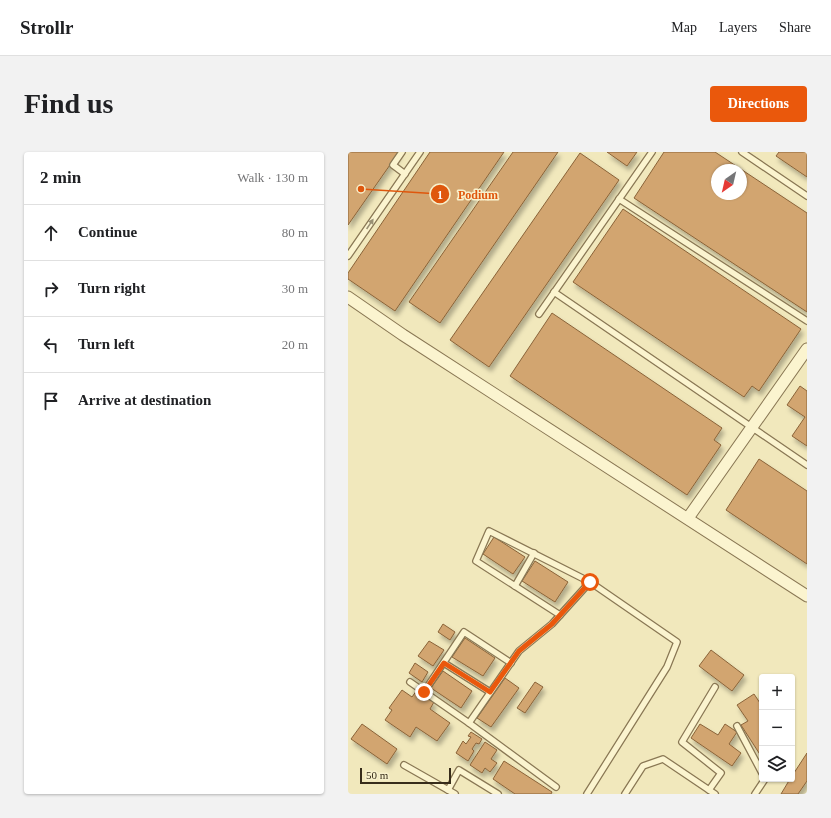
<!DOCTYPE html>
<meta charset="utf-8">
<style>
:root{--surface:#fff;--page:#f2f2f2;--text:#202124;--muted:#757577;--line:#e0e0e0;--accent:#ea580c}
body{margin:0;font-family:"Times New Roman",serif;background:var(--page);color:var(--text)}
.controls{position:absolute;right:12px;bottom:12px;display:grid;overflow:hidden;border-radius:4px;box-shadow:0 1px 3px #0004}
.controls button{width:36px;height:36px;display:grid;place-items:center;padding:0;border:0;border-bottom:1px solid var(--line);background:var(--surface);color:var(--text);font:20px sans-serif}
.compass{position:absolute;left:363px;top:12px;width:36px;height:36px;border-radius:50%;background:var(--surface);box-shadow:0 1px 3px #0004;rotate:214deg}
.scale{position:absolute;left:12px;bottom:10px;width:91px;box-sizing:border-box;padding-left:4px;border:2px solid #372c1a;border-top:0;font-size:11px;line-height:14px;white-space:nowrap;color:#372c1a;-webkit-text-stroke:3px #f8f1cc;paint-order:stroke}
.stop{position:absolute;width:12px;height:12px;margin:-9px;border:3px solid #ea580c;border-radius:50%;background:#fff}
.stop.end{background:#ea580c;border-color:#fff;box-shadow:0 1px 4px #0008}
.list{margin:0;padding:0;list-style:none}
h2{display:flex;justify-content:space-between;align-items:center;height:52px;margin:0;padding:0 16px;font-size:17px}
h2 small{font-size:13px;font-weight:400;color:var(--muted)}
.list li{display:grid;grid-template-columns:26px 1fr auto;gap:12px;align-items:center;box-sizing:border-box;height:56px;padding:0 16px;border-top:1px solid var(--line)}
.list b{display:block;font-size:15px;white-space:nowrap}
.list em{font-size:13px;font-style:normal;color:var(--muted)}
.icon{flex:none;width:22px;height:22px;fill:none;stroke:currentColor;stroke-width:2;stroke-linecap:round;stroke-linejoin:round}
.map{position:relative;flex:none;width:459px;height:642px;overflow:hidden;border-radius:4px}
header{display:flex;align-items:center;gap:24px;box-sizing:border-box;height:56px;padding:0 20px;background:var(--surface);border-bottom:1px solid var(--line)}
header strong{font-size:19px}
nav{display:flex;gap:22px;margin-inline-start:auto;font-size:14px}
.intro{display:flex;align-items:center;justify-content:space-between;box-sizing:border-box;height:96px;padding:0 24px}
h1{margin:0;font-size:28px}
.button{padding:10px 18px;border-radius:4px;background:var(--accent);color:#fff;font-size:14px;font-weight:700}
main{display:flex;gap:24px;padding:0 24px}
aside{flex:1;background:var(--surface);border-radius:4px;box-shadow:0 1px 3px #0004}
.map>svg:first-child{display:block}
</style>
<header>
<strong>Strollr</strong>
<nav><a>Map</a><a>Layers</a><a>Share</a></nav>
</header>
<div class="intro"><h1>Find us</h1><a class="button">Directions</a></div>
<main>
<aside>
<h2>2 min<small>Walk · 130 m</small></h2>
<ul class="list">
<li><svg class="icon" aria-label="ahead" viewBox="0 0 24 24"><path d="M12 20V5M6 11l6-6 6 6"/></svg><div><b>Continue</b></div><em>80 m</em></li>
<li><svg class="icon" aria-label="right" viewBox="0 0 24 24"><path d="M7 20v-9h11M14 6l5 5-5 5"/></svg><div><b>Turn right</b></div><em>30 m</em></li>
<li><svg class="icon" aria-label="left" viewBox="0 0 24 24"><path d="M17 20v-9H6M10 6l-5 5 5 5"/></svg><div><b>Turn left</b></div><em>20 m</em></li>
<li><svg class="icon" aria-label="arrive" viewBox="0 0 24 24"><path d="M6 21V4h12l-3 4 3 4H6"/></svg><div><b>Arrive at destination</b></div></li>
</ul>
</aside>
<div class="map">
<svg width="459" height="642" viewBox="0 0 459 642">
<defs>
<filter id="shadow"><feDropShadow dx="2.5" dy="4.5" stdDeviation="2" flood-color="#0004"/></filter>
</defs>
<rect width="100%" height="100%" fill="#f1e8bc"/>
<g fill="#d2a56f" stroke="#8a6339" fill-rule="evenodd" filter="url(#shadow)">
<path d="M 0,0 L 51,0 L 0,73 Z"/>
<path d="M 82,0 L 156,0 L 47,159 L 0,127 L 0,121 Z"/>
<path d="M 165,0 L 210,0 L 92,171 L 61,150 Z"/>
<path d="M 259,0 L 289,0 L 279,14 Z"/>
<path d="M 316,0 L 367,0 L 459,61 L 459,160 L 286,46 ZM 369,18 L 393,18 L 393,42 L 369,42 Z"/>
<path d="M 431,0 L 459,0 L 459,25 L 428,4 Z"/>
<path d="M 232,1 L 271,28 L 141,215 L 102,188 Z"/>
<path d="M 275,57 L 453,177 L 411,239 L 404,234 L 396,245 L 225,130 Z"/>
<path d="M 204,161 L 374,276 L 366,288 L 373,293 L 339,343 L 162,224 Z"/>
<path d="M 452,234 L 459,239 L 459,294 L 444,284 L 457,265 L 439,253 Z"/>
<path d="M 411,307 L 459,339 L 459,412 L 378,358 Z"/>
<path d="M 146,385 L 177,405 L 165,422 L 135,402 Z"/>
<path d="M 187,409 L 220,430 L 207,450 L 174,429 Z"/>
<path d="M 95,472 L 107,480 L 102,488 L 90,480 Z"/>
<path d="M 117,486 L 147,506 L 135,524 L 104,505 Z"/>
<path d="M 81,489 L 96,498 L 85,514 L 70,504 Z"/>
<path d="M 363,498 L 396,523 L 384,539 L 351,514 Z"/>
<path d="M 67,511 L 80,520 L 74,530 L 61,521 Z"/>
<path d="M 95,519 L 124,539 L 113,556 L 83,536 Z"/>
<path d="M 157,526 L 171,536 L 143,575 L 129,566 Z"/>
<path d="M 187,530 L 195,535 L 177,561 L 169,556 Z"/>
<path d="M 54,538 L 64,545 L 69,538 L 86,550 L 82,557 L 102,571 L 89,589 L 68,575 L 62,585 L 37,568 L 44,558 L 41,556 Z"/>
<path d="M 406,542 L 414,554 L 414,603 L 413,604 L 393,573 L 400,569 L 389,553 Z"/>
<path d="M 14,572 L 49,597 L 39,612 L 3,587 Z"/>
<path d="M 352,572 L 370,583 L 377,572 L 389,580 L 381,592 L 393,601 L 384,614 L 343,586 Z"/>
<path d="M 123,580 L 134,587 L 131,592 L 128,591 L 124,597 L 126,599 L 120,609 L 108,601 L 115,589 L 118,592 L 123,585 L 120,584 Z"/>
<path d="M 137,590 L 149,598 L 143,607 L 149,611 L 142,620 L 137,616 L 134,621 L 122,613 Z"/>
<path d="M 459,601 L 459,629 L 450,642 L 433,642 L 442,627 L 444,627 L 444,624 Z"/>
<path d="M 156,609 L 204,640 L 203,642 L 167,642 L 145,627 Z"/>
</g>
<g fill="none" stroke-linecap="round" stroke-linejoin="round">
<g stroke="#897754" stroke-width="8">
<g id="service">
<path d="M 54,0 L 45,13 L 57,22"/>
<path d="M 394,0 L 459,44"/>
<path d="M 271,47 L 459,169"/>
<path d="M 0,104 L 72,0"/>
<path d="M 206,140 L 459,313"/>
<path d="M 191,162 L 304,0"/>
<path d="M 167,434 L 186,401"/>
<path d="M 212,463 L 128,409 L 141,379 L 242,430"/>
<path d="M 96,511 L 142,540"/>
<path d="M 62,530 L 121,571 L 208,635"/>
<path d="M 76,540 L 116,480 L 163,511"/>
<path d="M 121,571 L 171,499 L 204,472 L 242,430 L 329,490 L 319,515 L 239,642"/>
<path d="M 389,574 L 414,621"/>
<path d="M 56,613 L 107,642"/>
<path d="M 100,638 L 111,618 L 150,642"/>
<path d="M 361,638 L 373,621 L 334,590 L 367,535"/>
<path d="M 277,642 L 295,614 L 315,607 L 367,642"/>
<path d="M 407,642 L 417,627"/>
</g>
</g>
<g stroke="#897754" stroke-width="13">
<g id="minor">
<path d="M 0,145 L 55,183 L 459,444"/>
<path d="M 340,366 L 459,197"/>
</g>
</g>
<use href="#service" stroke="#fbf4cf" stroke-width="5.5"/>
<use href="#minor" stroke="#fbf4cf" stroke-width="11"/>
</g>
<defs><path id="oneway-solid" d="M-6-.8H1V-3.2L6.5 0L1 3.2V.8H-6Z"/></defs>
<use fill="#999074" href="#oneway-solid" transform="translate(22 72) rotate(-56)"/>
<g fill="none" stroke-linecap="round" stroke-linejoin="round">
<path stroke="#ea580c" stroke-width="5" d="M 76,540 L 96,511 L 142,540 L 171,499 L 204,472 L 242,430"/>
</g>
<path fill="none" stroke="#df570d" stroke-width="1.5" d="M13 37L92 42"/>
<g fill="#df570d" stroke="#f8f1cc" stroke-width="1.5">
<circle cx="13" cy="37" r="4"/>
<circle cx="92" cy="42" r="10"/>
</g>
<g font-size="12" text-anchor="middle" font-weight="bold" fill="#fff">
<text x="92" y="47">1</text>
</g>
<g font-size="12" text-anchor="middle" font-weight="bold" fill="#df570d" stroke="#f8f1cc" stroke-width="3" stroke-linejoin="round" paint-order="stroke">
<text x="130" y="47">Podium</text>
</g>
</svg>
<div class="controls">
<button>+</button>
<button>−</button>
<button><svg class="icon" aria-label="layers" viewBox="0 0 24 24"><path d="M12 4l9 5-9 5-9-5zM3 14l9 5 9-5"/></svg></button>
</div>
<svg class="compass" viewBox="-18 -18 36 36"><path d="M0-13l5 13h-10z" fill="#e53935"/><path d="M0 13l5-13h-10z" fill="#757577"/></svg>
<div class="scale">50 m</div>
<div class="stop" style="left:242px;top:430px"></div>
<div class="stop end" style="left:76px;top:540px"></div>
</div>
</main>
